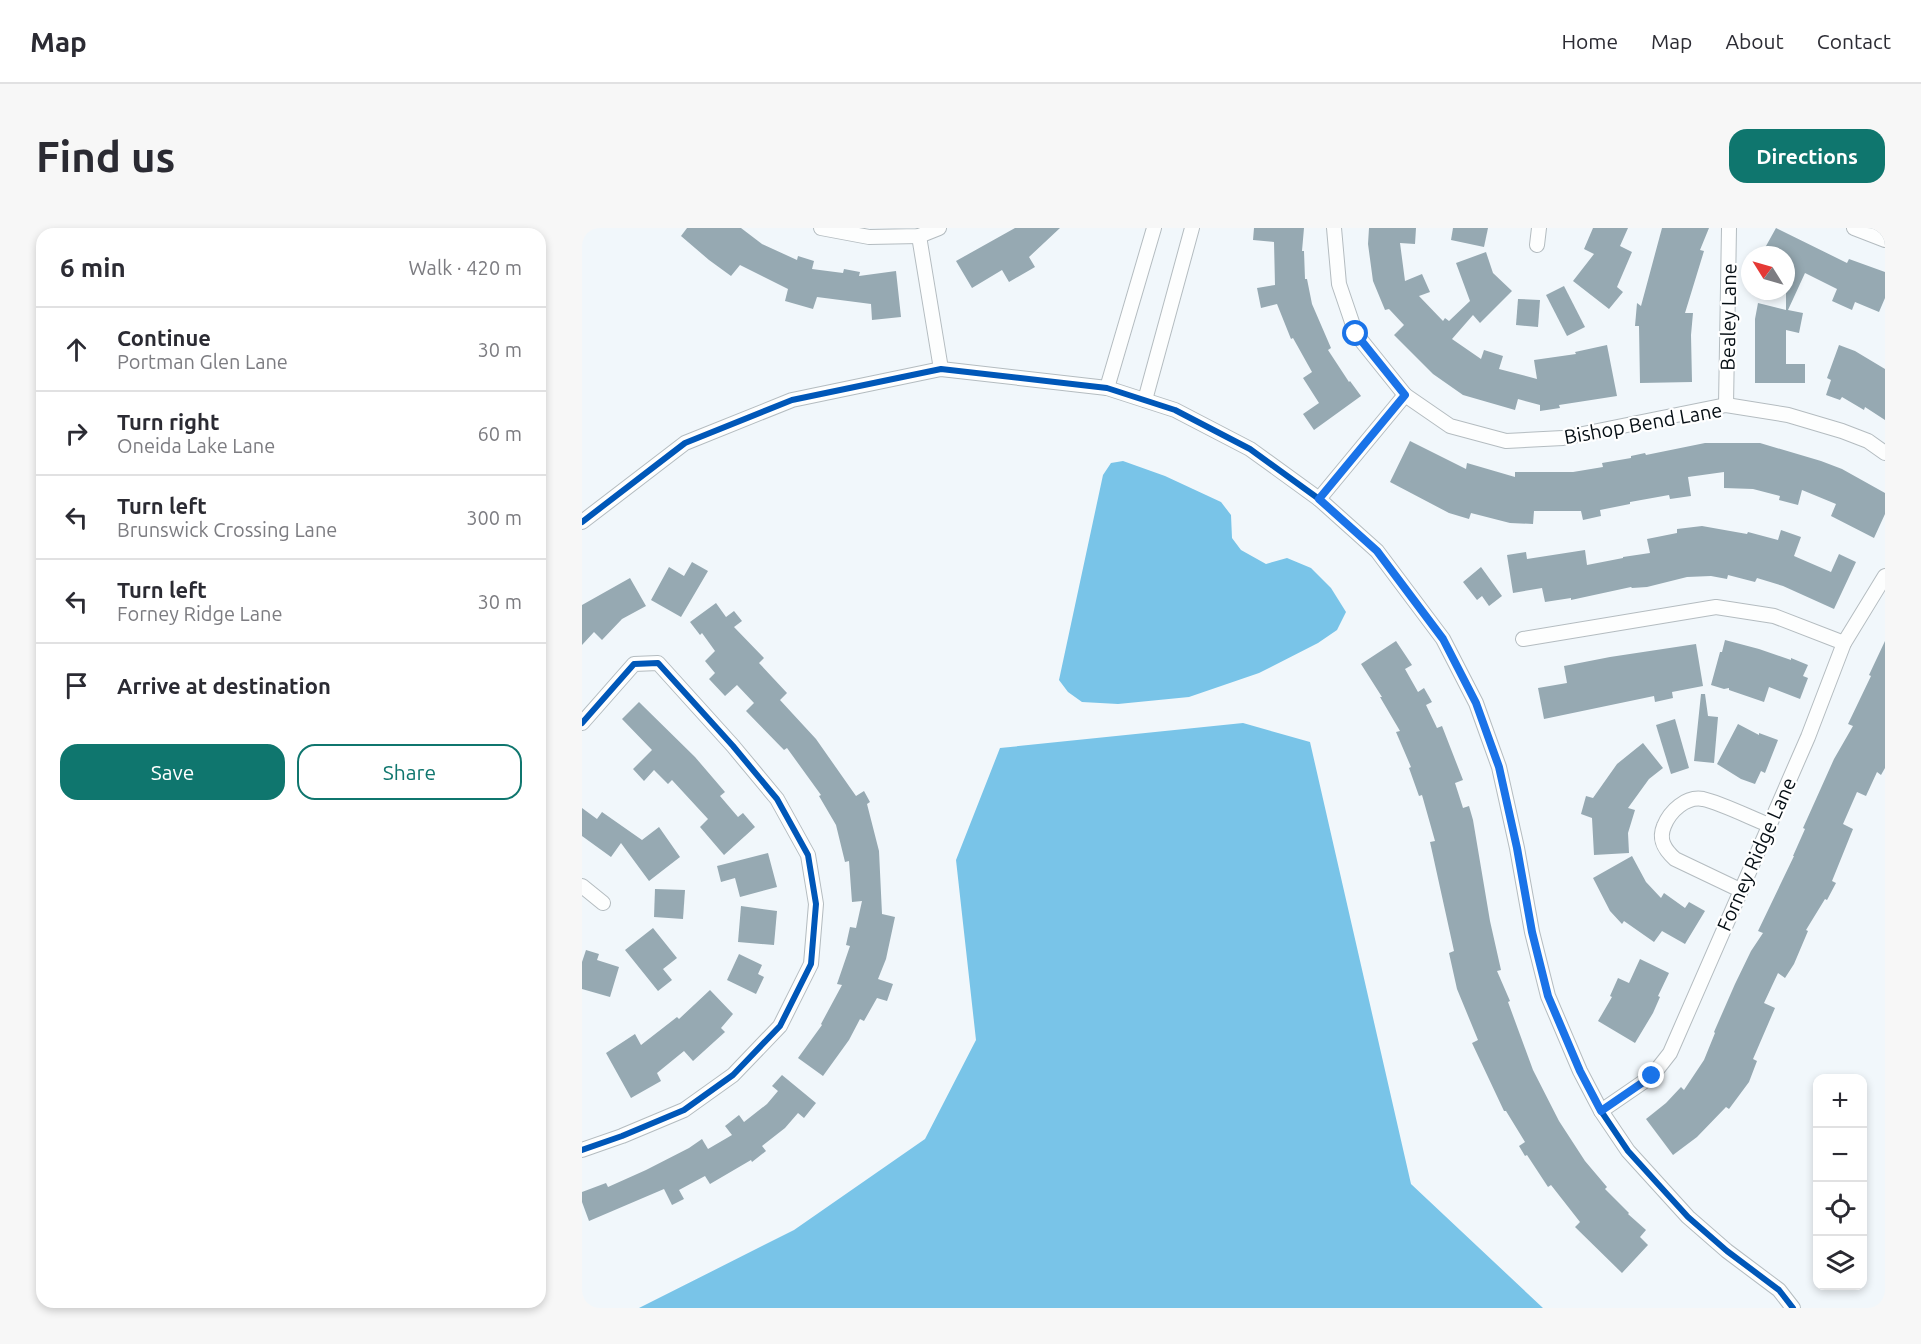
<!DOCTYPE html>
<meta charset="utf-8">
<style>
:root{--surface:#fff;--page:#f7f7f7;--text:#2b2b33;--muted:#7c7c81;--line:#e1e1e2;--accent:#0f766e}
body{margin:0;font-family:Ubuntu,sans-serif;background:var(--page);color:var(--text)}
.controls{position:absolute;right:18px;bottom:18px;display:grid;overflow:hidden;border-radius:12px;box-shadow:0 3px 9px #0003}
.controls button{width:54px;height:54px;display:grid;place-items:center;padding:0;border:0;border-bottom:2px solid var(--line);background:var(--surface);color:var(--text);font:30px sans-serif}
.compass{position:absolute;left:1159px;top:18px;width:54px;height:54px;border-radius:50%;background:var(--surface);box-shadow:0 3px 9px #0003;rotate:307deg}
.stop{position:absolute;width:18px;height:18px;margin:-14px;border:4px solid #1a73e8;border-radius:50%;background:#fff}
.stop.end{background:#1a73e8;border-color:#fff;box-shadow:0 2px 6px #0008}
.list{margin:0;padding:0;list-style:none}
h2{display:flex;justify-content:space-between;align-items:center;height:78px;margin:0;padding:0 24px;font-size:26px}
h2 small{font-size:20px;font-weight:400;color:var(--muted)}
.list li{display:grid;grid-template-columns:39px 1fr auto;gap:18px;align-items:center;box-sizing:border-box;height:84px;padding:0 24px;border-top:2px solid var(--line)}
.list b{display:block;font-size:22px;white-space:nowrap}
.list p{margin:0;font-size:20px;white-space:nowrap;color:var(--muted)}
.list em{font-size:20px;font-style:normal;color:var(--muted)}
.actions{display:flex;gap:12px;padding:18px 24px}
.actions a{flex:1;padding:14px 0;border:2px solid var(--accent);border-radius:18px;text-align:center;font-size:21px;color:var(--accent)}
.actions .main{background:var(--accent);color:#fff}
.icon{flex:none;width:33px;height:33px;fill:none;stroke:currentColor;stroke-width:2;stroke-linecap:round;stroke-linejoin:round}
.map{position:relative;flex:none;width:1303px;height:1080px;overflow:hidden;border-radius:18px}
header{display:flex;align-items:center;gap:36px;box-sizing:border-box;height:84px;padding:0 30px;background:var(--surface);border-bottom:2px solid var(--line)}
header strong{font-size:28px}
nav{display:flex;gap:33px;margin-inline-start:auto;font-size:21px}
.intro{display:flex;align-items:center;justify-content:space-between;box-sizing:border-box;height:144px;padding:0 36px}
h1{margin:0;font-size:42px}
.button{padding:15px 27px;border-radius:18px;background:var(--accent);color:#fff;font-size:21px;font-weight:700}
main{display:flex;gap:36px;padding:0 36px}
aside{flex:1;background:var(--surface);border-radius:18px;box-shadow:0 3px 9px #0003}
.map>svg:first-child{display:block}
</style>
<header>
<strong>Map</strong>
<nav><a>Home</a><a>Map</a><a>About</a><a>Contact</a></nav>
</header>
<div class="intro"><h1>Find us</h1><a class="button">Directions</a></div>
<main>
<aside>
<h2>6 min<small>Walk · 420 m</small></h2>
<ul class="list">
<li><svg class="icon" aria-label="ahead" viewBox="0 0 24 24"><path d="M12 20V5M6 11l6-6 6 6"/></svg><div><b>Continue</b><p>Portman Glen Lane</p></div><em>30 m</em></li>
<li><svg class="icon" aria-label="right" viewBox="0 0 24 24"><path d="M7 20v-9h11M14 6l5 5-5 5"/></svg><div><b>Turn right</b><p>Oneida Lake Lane</p></div><em>60 m</em></li>
<li><svg class="icon" aria-label="left" viewBox="0 0 24 24"><path d="M17 20v-9H6M10 6l-5 5 5 5"/></svg><div><b>Turn left</b><p>Brunswick Crossing Lane</p></div><em>300 m</em></li>
<li><svg class="icon" aria-label="left" viewBox="0 0 24 24"><path d="M17 20v-9H6M10 6l-5 5 5 5"/></svg><div><b>Turn left</b><p>Forney Ridge Lane</p></div><em>30 m</em></li>
<li><svg class="icon" aria-label="arrive" viewBox="0 0 24 24"><path d="M6 21V4h12l-3 4 3 4H6"/></svg><div><b>Arrive at destination</b></div></li>
</ul>
<div class="actions"><a class="main">Save</a><a>Share</a></div>
</aside>
<div class="map">
<svg width="1303" height="1080" viewBox="0 0 1303 1080">
<rect width="100%" height="100%" fill="#f1f7fb"/>
<g fill="#79c4e8">
<path d="M 541,233 L 583,248 L 639,274 L 649,287 L 650,310 L 659,322 L 684,336 L 705,330 L 729,340 L 749,360 L 764,384 L 755,402 L 736,415 L 677,445 L 607,469 L 536,476 L 500,474 L 486,464 L 477,452 L 521,247 L 529,235 Z"/>
<path d="M 661,495 L 728,514 L 829,956 L 961,1080 L 57,1080 L 212,1002 L 343,911 L 394,812 L 374,632 L 418,520 Z"/>
</g>
<g fill="#96a9b2">
<path d="M 105,0 L 159,0 L 180,16 L 215,32 L 216,28 L 232,33 L 230,41 L 261,45 L 262,41 L 278,44 L 277,48 L 314,43 L 319,89 L 290,92 L 289,76 L 235,69 L 231,81 L 203,73 L 206,61 L 158,37 L 149,48 L 127,32 L 99,8 Z"/>
<path d="M 433,0 L 478,0 L 447,29 L 453,39 L 427,54 L 420,42 L 390,60 L 374,33 Z"/>
<path d="M 672,0 L 722,0 L 720,23 L 722,23 L 723,51 L 725,51 L 730,76 L 749,120 L 746,122 L 767,154 L 768,153 L 779,168 L 732,202 L 721,186 L 737,175 L 721,150 L 730,144 L 711,110 L 709,111 L 695,76 L 679,80 L 675,60 L 693,57 L 692,14 L 671,12 Z"/>
<path d="M 787,0 L 834,0 L 833,16 L 818,15 L 823,53 L 840,46 L 848,64 L 837,68 L 861,93 L 863,90 L 867,93 L 888,73 L 874,35 L 904,24 L 911,45 L 930,63 L 898,95 L 891,87 L 870,111 L 899,131 L 902,122 L 921,128 L 917,141 L 955,151 L 952,132 L 994,126 L 993,124 L 1025,117 L 1035,168 L 977,177 L 978,180 L 958,183 L 958,177 L 936,171 L 933,182 L 881,167 L 851,146 L 812,107 L 822,97 L 807,81 L 803,82 L 791,53 L 786,16 Z"/>
<path d="M 871,0 L 906,0 L 902,19 L 869,12 Z"/>
<path d="M 1011,0 L 1046,0 L 1038,18 L 1050,24 L 1035,59 L 1041,64 L 1027,81 L 991,53 L 1012,26 L 1002,21 Z"/>
<path d="M 1080,0 L 1127,0 L 1118,22 L 1122,23 L 1103,85 L 1111,85 L 1109,107 L 1110,154 L 1058,155 L 1057,98 L 1053,98 L 1055,75 L 1059,78 Z"/>
<path d="M 1194,0 L 1265,35 L 1267,31 L 1303,44 L 1303,70 L 1297,84 L 1273,74 L 1270,82 L 1250,73 L 1255,61 L 1223,45 L 1206,82 L 1221,85 L 1217,105 L 1204,102 L 1204,136 L 1223,136 L 1223,155 L 1173,155 L 1173,91 L 1176,75 L 1204,82 L 1204,27 L 1179,27 Z"/>
<path d="M 982,58 L 1003,99 L 985,108 L 964,67 Z"/>
<path d="M 936,71 L 958,72 L 956,99 L 934,97 Z"/>
<path d="M 1257,117 L 1273,123 L 1303,141 L 1303,192 L 1283,179 L 1282,182 L 1260,169 L 1258,172 L 1244,167 L 1249,152 L 1245,150 Z"/>
<path d="M 828,213 L 884,241 L 885,235 L 933,249 L 933,244 L 991,244 L 1021,239 L 1020,235 L 1049,230 L 1049,228 L 1063,225 L 1064,227 L 1123,215 L 1178,215 L 1239,233 L 1260,241 L 1303,265 L 1303,286 L 1292,310 L 1249,288 L 1254,276 L 1220,262 L 1216,277 L 1197,272 L 1198,268 L 1171,261 L 1142,260 L 1142,244 L 1106,249 L 1109,268 L 1088,271 L 1087,267 L 1048,274 L 1048,276 L 1018,282 L 1019,288 L 1001,292 L 999,283 L 952,283 L 951,296 L 928,295 L 889,285 L 887,291 L 867,285 L 808,254 Z"/>
<path d="M 1120,298 L 1165,306 L 1166,304 L 1196,312 L 1199,302 L 1219,309 L 1212,328 L 1249,344 L 1257,326 L 1274,334 L 1252,381 L 1201,358 L 1175,350 L 1173,354 L 1146,347 L 1145,351 L 1129,348 L 1105,349 L 1065,359 L 1050,360 L 1049,359 L 989,372 L 989,370 L 963,374 L 960,360 L 931,365 L 925,327 L 944,324 L 945,331 L 1003,322 L 1005,337 L 1041,330 L 1041,329 L 1068,325 L 1065,311 L 1095,305 L 1095,301 Z"/>
<path d="M 110,334 L 126,343 L 99,389 L 69,372 L 87,339 L 102,348 Z"/>
<path d="M 899,339 L 920,368 L 907,378 L 900,368 L 895,372 L 881,354 Z"/>
<path d="M 48,350 L 64,378 L 40,391 L 20,412 L 12,404 L 0,417 L 0,377 Z"/>
<path d="M 134,375 L 144,389 L 152,383 L 160,393 L 152,399 L 182,430 L 177,435 L 205,465 L 198,472 L 234,511 L 274,568 L 282,563 L 288,574 L 285,576 L 297,623 L 300,686 L 313,689 L 304,731 L 296,751 L 311,756 L 305,773 L 295,770 L 282,793 L 278,791 L 267,812 L 241,848 L 216,830 L 240,797 L 239,796 L 260,757 L 255,756 L 268,718 L 264,717 L 268,699 L 274,700 L 280,673 L 270,674 L 267,633 L 263,634 L 254,597 L 237,568 L 239,567 L 205,520 L 202,522 L 164,483 L 172,475 L 155,457 L 143,468 L 127,451 L 133,445 L 123,433 L 133,423 L 120,405 L 118,407 L 108,394 Z"/>
<path d="M 1143,412 L 1177,421 L 1209,432 L 1209,430 L 1226,437 L 1221,448 L 1226,450 L 1218,471 L 1187,459 L 1182,474 L 1147,462 L 1147,460 L 1142,461 L 1129,457 L 1138,424 L 1140,424 Z"/>
<path d="M 814,413 L 830,437 L 823,441 L 836,464 L 842,460 L 850,474 L 844,477 L 855,500 L 860,498 L 881,552 L 873,555 L 881,580 L 887,578 L 891,592 L 908,693 L 919,742 L 915,743 L 928,773 L 926,774 L 951,842 L 977,893 L 1003,933 L 1025,959 L 1023,961 L 1047,985 L 1046,986 L 1064,1002 L 1058,1009 L 1066,1017 L 1040,1045 L 993,999 L 998,994 L 969,957 L 966,959 L 945,927 L 943,928 L 937,918 L 943,914 L 924,883 L 922,883 L 890,815 L 896,812 L 875,761 L 867,725 L 872,723 L 848,614 L 853,613 L 840,567 L 837,568 L 827,540 L 829,539 L 814,504 L 818,503 L 798,469 L 800,469 L 779,436 Z"/>
<path d="M 1303,413 L 1303,540 L 1299,547 L 1295,544 L 1284,568 L 1275,564 L 1261,596 L 1271,601 L 1250,653 L 1254,655 L 1245,672 L 1243,671 L 1224,702 L 1226,703 L 1212,736 L 1203,750 L 1196,745 L 1182,775 L 1193,780 L 1171,831 L 1175,833 L 1167,854 L 1147,881 L 1144,879 L 1115,909 L 1091,927 L 1064,891 L 1084,875 L 1099,859 L 1102,862 L 1122,832 L 1133,805 L 1132,804 L 1153,756 L 1169,723 L 1181,705 L 1176,703 L 1212,628 L 1211,628 L 1223,601 L 1221,600 L 1239,560 L 1252,531 L 1271,498 L 1266,496 L 1289,448 L 1287,447 Z"/>
<path d="M 1114,416 L 1121,458 L 1090,464 L 1091,470 L 1073,474 L 1072,468 L 962,491 L 956,460 L 985,455 L 982,438 L 1028,429 Z"/>
<path d="M 1119,466 L 1123,466 L 1126,488 L 1136,489 L 1132,535 L 1112,533 Z"/>
<path d="M 57,474 L 113,529 L 143,564 L 138,568 L 156,589 L 161,585 L 173,599 L 142,627 L 118,599 L 126,591 L 90,552 L 86,556 L 72,542 L 62,553 L 51,541 L 70,522 L 40,491 Z"/>
<path d="M 1093,491 L 1107,540 L 1089,546 L 1074,497 Z"/>
<path d="M 1156,496 L 1177,507 L 1177,505 L 1196,512 L 1183,545 L 1179,543 L 1173,556 L 1159,551 L 1135,536 Z"/>
<path d="M 1061,515 L 1081,540 L 1067,551 L 1046,580 L 1053,582 L 1046,605 L 1047,625 L 1012,627 L 1010,590 L 999,586 L 1004,568 L 1011,570 L 1035,536 Z"/>
<path d="M 0,580 L 15,591 L 20,584 L 60,612 L 77,599 L 98,629 L 67,653 L 39,615 L 29,629 L 0,608 Z"/>
<path d="M 186,625 L 195,659 L 158,669 L 153,650 L 139,654 L 135,638 Z"/>
<path d="M 1050,628 L 1064,654 L 1079,670 L 1082,665 L 1103,680 L 1107,674 L 1123,683 L 1103,716 L 1080,703 L 1072,714 L 1042,693 L 1040,696 L 1028,683 L 1011,650 Z"/>
<path d="M 73,661 L 103,662 L 101,691 L 72,689 Z"/>
<path d="M 159,678 L 195,683 L 192,717 L 156,714 Z"/>
<path d="M 71,700 L 95,730 L 81,741 L 90,752 L 76,763 L 43,722 Z"/>
<path d="M 4,722 L 17,726 L 15,732 L 37,739 L 28,769 L 0,761 L 0,734 Z"/>
<path d="M 157,726 L 180,737 L 176,746 L 182,749 L 174,766 L 145,752 Z"/>
<path d="M 1058,731 L 1087,745 L 1076,768 L 1078,769 L 1071,785 L 1053,815 L 1016,793 L 1030,769 L 1028,768 L 1036,750 L 1047,755 Z"/>
<path d="M 128,762 L 151,786 L 139,800 L 143,804 L 111,833 L 102,823 L 75,845 L 79,853 L 49,870 L 24,825 L 53,806 L 59,817 L 95,789 L 97,791 Z"/>
<path d="M 200,847 L 234,875 L 222,890 L 216,885 L 203,900 L 180,918 L 184,923 L 170,934 L 169,932 L 128,956 L 123,948 L 97,962 L 102,971 L 90,977 L 82,961 L 7,993 L 0,974 L 0,964 L 24,955 L 26,959 L 64,942 L 107,920 L 120,911 L 126,921 L 150,907 L 143,898 L 157,887 L 162,894 L 185,876 L 196,863 L 190,858 Z"/>
</g>
<g fill="none" stroke-linecap="round" stroke-linejoin="round">
<g stroke="#b4bcc0" stroke-width="16">
<g id="minor">
<path d="M 239,0 L 287,9 L 337,8 L 357,0"/>
<path d="M 752,0 L 757,56 L 774,106 L 823,167 L 868,198 L 924,213 L 981,210 L 1144,177 L 1206,187 L 1260,203 L 1286,213 L 1303,225"/>
<path d="M 1272,0 L 1303,12"/>
<path d="M 337,8 L 359,141"/>
<path d="M 955,17 L 957,0"/>
<path d="M 525,160 L 572,0"/>
<path d="M 563,172 L 610,0"/>
<path d="M 1144,177 L 1147,0"/>
<path d="M 737,271 L 823,167"/>
<path d="M 0,294 L 103,215 L 210,172 L 359,141 L 525,160 L 593,182 L 668,221 L 737,271 L 795,323 L 861,411 L 894,475 L 917,539 L 935,620 L 950,704 L 966,768 L 998,843 L 1019,883 L 1046,923 L 1106,989 L 1145,1023 L 1197,1062 L 1211,1080"/>
<path d="M 941,411 L 1134,379 L 1192,388 L 1262,415"/>
<path d="M 0,495 L 52,436 L 76,435 L 151,518 L 195,571 L 226,627 L 234,676 L 229,736 L 198,798 L 151,847 L 102,882 L 40,908 L 0,922"/>
<path d="M 0,658 L 21,675"/>
<path d="M 1158,662 L 1093,631 C 1083,622 1076,612 1082,598 C 1088,583 1104,568 1121,571 C 1139,575 1169,590 1187,597"/>
<path d="M 1019,883 L 1070,848 L 1088,825 L 1226,509 L 1262,415 L 1303,348"/>
</g>
</g>
<use href="#minor" stroke="#fdfefe" stroke-width="14"/>
<g stroke="#fff" stroke-width="10">
<g id="cycleway">
<path d="M 0,294 L 103,215 L 210,172 L 359,141 L 525,160 L 593,182 L 668,221 L 737,271 L 795,323 L 861,411 L 894,475 L 917,539 L 935,620 L 950,704 L 966,768 L 998,843 L 1019,883 L 1046,923 L 1106,989 L 1145,1023 L 1197,1062 L 1211,1080"/>
<path d="M 0,495 L 52,436 L 76,435 L 151,518 L 195,571 L 226,627 L 234,676 L 229,736 L 198,798 L 151,847 L 102,882 L 40,908 L 0,922"/>
</g>
</g>
<use href="#cycleway" stroke="#0057b8" stroke-width="6"/>
</g>
<g fill="none" stroke-linecap="round" stroke-linejoin="round">
<path stroke="#1a73e8" stroke-width="8" d="M 774,106 L 823,167 L 737,271 L 795,323 L 861,411 L 894,475 L 917,539 L 935,620 L 950,704 L 966,768 L 998,843 L 1019,883 L 1070,848"/>
</g>
<g text-anchor="middle" dominant-baseline="central" stroke-width="4.5" stroke-linejoin="round" paint-order="stroke">
<g font-size="20" fill="#060f15" stroke="#fff">
<text transform="translate(1146 89) rotate(-89)">Bealey Lane</text>
<text transform="translate(1061 195) rotate(-10)">Bishop Bend Lane</text>
<text transform="translate(1174 626) rotate(-66)">Forney Ridge Lane</text>
</g>
</g>
</svg>
<div class="controls">
<button>+</button>
<button>−</button>
<button><svg class="icon" aria-label="locate" viewBox="0 0 24 24"><circle cx="12" cy="12" r="6"/><path d="M12 2v4M12 18v4M2 12h4M18 12h4"/></svg></button>
<button><svg class="icon" aria-label="layers" viewBox="0 0 24 24"><path d="M12 4l9 5-9 5-9-5zM3 14l9 5 9-5"/></svg></button>
</div>
<svg class="compass" viewBox="-18 -18 36 36"><path d="M0-13l5 13h-10z" fill="#e53935"/><path d="M0 13l5-13h-10z" fill="#7c7c81"/></svg>
<div class="stop" style="left:774px;top:106px"></div>
<div class="stop end" style="left:1070px;top:848px"></div>
</div>
</main>
